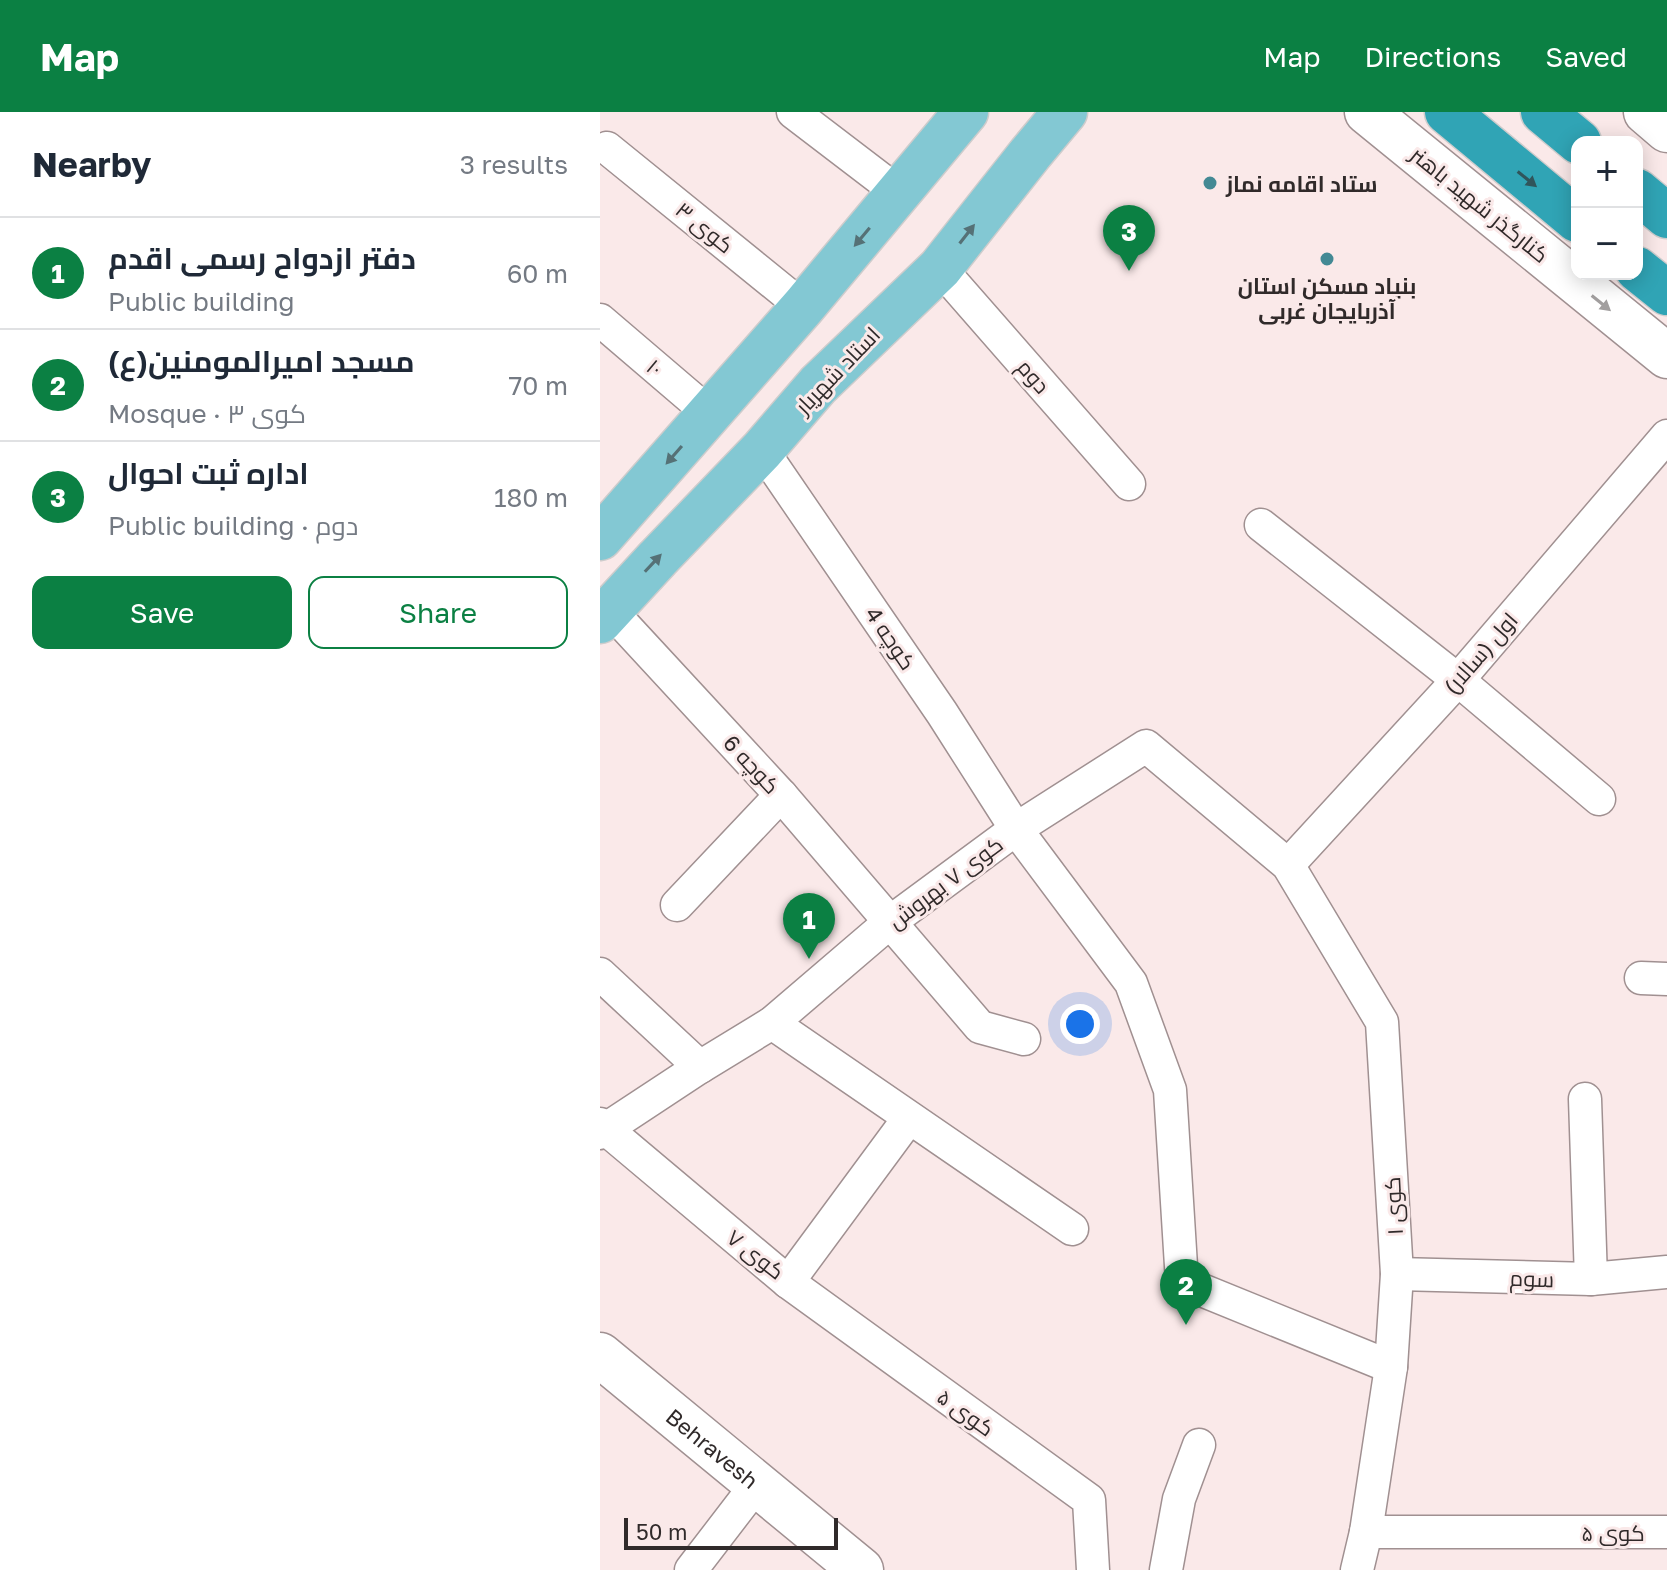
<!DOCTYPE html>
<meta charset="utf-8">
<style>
:root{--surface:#fff;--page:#f2f2f3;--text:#1f2937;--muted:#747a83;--line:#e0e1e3;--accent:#0b8043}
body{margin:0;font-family:"Golos Text",Cairo,sans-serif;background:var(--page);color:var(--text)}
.controls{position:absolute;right:24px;top:24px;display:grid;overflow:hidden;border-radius:16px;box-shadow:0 4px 20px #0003}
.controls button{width:72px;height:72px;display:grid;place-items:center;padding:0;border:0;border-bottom:2px solid var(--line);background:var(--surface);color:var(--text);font:40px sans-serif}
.scale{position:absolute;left:24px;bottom:20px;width:214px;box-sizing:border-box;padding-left:8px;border:4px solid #302a2a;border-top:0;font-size:22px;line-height:28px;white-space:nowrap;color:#302a2a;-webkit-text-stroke:6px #fae9e9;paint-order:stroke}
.you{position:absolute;left:480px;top:912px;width:28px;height:28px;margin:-20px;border:6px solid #fff;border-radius:50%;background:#1a73e8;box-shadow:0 0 0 12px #1a73e833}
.badge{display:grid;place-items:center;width:52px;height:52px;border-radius:50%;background:var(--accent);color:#fff;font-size:26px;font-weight:700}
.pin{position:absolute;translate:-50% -66px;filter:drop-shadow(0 2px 4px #0008)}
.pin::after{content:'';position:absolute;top:42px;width:28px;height:24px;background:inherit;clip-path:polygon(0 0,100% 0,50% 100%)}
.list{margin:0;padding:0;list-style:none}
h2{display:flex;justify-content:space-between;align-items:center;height:104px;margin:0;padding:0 32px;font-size:34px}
h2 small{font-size:26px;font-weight:400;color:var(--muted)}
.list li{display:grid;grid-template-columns:52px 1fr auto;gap:24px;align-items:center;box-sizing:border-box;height:112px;padding:0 32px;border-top:2px solid var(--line)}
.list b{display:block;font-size:30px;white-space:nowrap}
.list p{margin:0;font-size:26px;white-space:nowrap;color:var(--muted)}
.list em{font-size:26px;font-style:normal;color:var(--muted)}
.actions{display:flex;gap:16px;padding:24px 32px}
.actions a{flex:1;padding:18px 0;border:2px solid var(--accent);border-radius:16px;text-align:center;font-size:28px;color:var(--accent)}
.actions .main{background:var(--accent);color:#fff}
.map{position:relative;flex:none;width:1067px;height:1458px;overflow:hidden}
header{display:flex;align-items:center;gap:48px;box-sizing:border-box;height:112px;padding:0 40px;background:var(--accent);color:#fff}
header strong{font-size:38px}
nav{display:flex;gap:44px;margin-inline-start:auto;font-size:28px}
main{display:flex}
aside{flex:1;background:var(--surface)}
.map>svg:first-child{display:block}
</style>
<header>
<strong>Map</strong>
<nav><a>Map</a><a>Directions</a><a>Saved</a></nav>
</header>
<main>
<aside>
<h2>Nearby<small>3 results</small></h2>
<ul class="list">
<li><span class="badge">1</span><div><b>دفتر ازدواح رسمی اقدم</b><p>Public building</p></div><em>60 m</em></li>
<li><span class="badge">2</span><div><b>مسجد امیرالمومنین(ع)</b><p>Mosque · کوی ۳</p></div><em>70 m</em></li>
<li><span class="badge">3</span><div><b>اداره ثبت احوال</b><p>Public building · دوم</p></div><em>180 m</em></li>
</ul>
<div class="actions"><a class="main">Save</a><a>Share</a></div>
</aside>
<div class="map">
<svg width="1067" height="1458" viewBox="0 0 1067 1458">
<rect width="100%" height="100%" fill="#fae9e9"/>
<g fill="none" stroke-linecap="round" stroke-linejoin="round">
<g stroke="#a09091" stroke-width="35">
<g id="street">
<path d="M 193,0 L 299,81"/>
<path d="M 7,36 L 203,195"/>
<path d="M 340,156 L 529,372"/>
<path d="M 0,208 L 110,302"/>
<path d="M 162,338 L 342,601 L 416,717 L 531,871 L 570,978 L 582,1170 L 791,1255"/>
<path d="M 661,413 L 858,568 L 999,687"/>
<path d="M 10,498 L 181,683 L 380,915 L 424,927"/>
<path d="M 688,753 L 858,568 L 1067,324"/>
<path d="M 77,793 L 181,683"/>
<path d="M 0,862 L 100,955"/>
<path d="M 1041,866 L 1067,867"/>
<path d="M 172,911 L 472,1117"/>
<path d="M 985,987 L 991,1167"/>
<path d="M 0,1012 L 188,1170 L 309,1006"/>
<path d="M 0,1021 L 100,955 L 172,911 L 290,810 L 416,717 L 546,634 L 688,753 L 782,910 L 797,1162 L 791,1255 L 766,1420 L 757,1458"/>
<path d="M 797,1162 L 991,1167 L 1067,1160"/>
<path d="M 188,1170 L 489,1388 L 493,1458"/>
<path d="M 766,1420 L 1067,1420"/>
<path d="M 91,1458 L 157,1372"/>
<path d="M 566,1458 L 579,1387 L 599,1333"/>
</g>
</g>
<g stroke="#a09091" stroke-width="47">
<g id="secondary">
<path d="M 767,0 L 1067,244"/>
<path d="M 1046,0 L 1067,18"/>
<path id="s1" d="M 0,1243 L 261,1458"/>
</g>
</g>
<g stroke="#cdcccc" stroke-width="47">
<g id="primary">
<path d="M 0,426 L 203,195 L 366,0"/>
<path d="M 0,509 L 58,446 L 162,338 L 218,273 L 340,156 L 430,42 L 465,0"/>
</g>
</g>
<g stroke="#cdcccc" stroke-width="47">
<g id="highway">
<path d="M 847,0 L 977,108"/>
<path d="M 943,0 L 979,30"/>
<path d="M 1037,79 L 1067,104"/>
<path d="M 1037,157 L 1067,181"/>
</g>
</g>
<use href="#street" stroke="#fff" stroke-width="32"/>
<use href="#secondary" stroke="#fff" stroke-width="44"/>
<use href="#primary" stroke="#83c8d3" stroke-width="44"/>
<use href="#highway" stroke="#30a4b5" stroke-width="44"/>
</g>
<defs><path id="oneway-solid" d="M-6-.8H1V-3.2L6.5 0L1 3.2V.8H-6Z" transform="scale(2)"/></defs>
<use fill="#30555b" href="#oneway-solid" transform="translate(927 67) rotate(39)"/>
<g fill="#557176">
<use href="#oneway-solid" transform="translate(367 122) rotate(-52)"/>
<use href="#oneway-solid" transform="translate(262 125) rotate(130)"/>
<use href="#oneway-solid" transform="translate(74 343) rotate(131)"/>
<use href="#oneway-solid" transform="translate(53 451) rotate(-47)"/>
</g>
<use fill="#a29f9f" href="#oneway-solid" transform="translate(1001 191) rotate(39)"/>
<g fill="#438994" stroke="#fae9e9" stroke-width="3">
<circle cx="610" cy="71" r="8"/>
<circle cx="727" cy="147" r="8"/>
</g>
<g text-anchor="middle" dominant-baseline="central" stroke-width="6" stroke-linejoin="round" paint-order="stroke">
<g font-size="22" font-weight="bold" fill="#302a2a" stroke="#fae9e9" text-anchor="start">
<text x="626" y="71">ستاد اقامه نماز</text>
<text x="727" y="173" text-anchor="middle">بنیاد مسکن استان<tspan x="727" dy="25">آذربایجان غربی</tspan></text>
</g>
<g font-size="22" fill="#302a2a" stroke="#fae9e9">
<text transform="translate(880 92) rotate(39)">کنارگذر شهید باهنر</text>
<text transform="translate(105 115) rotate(39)">کوی ۳</text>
<text transform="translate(55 255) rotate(40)">۱۰</text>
<text transform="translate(237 258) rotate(-46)">استاد شهریار</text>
<text transform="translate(434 264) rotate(49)">دوم</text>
<text transform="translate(291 526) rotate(56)">کوچه 4</text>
<text transform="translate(880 541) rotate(-49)">اول (سالار)</text>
<text transform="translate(152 652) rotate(47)">کوچه 6</text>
<text transform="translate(345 770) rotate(-37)">کوی ۷ بهروش</text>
<text transform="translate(793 1094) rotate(-93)">کوی ۱</text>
<text transform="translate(156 1142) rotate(38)">کوی ۷</text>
<text transform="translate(932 1166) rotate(2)">سوم</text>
<text transform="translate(366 1300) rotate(36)">کوی ۵</text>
<text stroke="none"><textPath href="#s1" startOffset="146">Behravesh</textPath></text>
<text x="1013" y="1420">کوی ۵</text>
</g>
</g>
</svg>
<div class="controls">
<button>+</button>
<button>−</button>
</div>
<div class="scale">50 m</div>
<div class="you"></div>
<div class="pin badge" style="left:209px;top:847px">1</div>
<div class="pin badge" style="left:586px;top:1213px">2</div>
<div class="pin badge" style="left:529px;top:159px">3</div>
</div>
</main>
